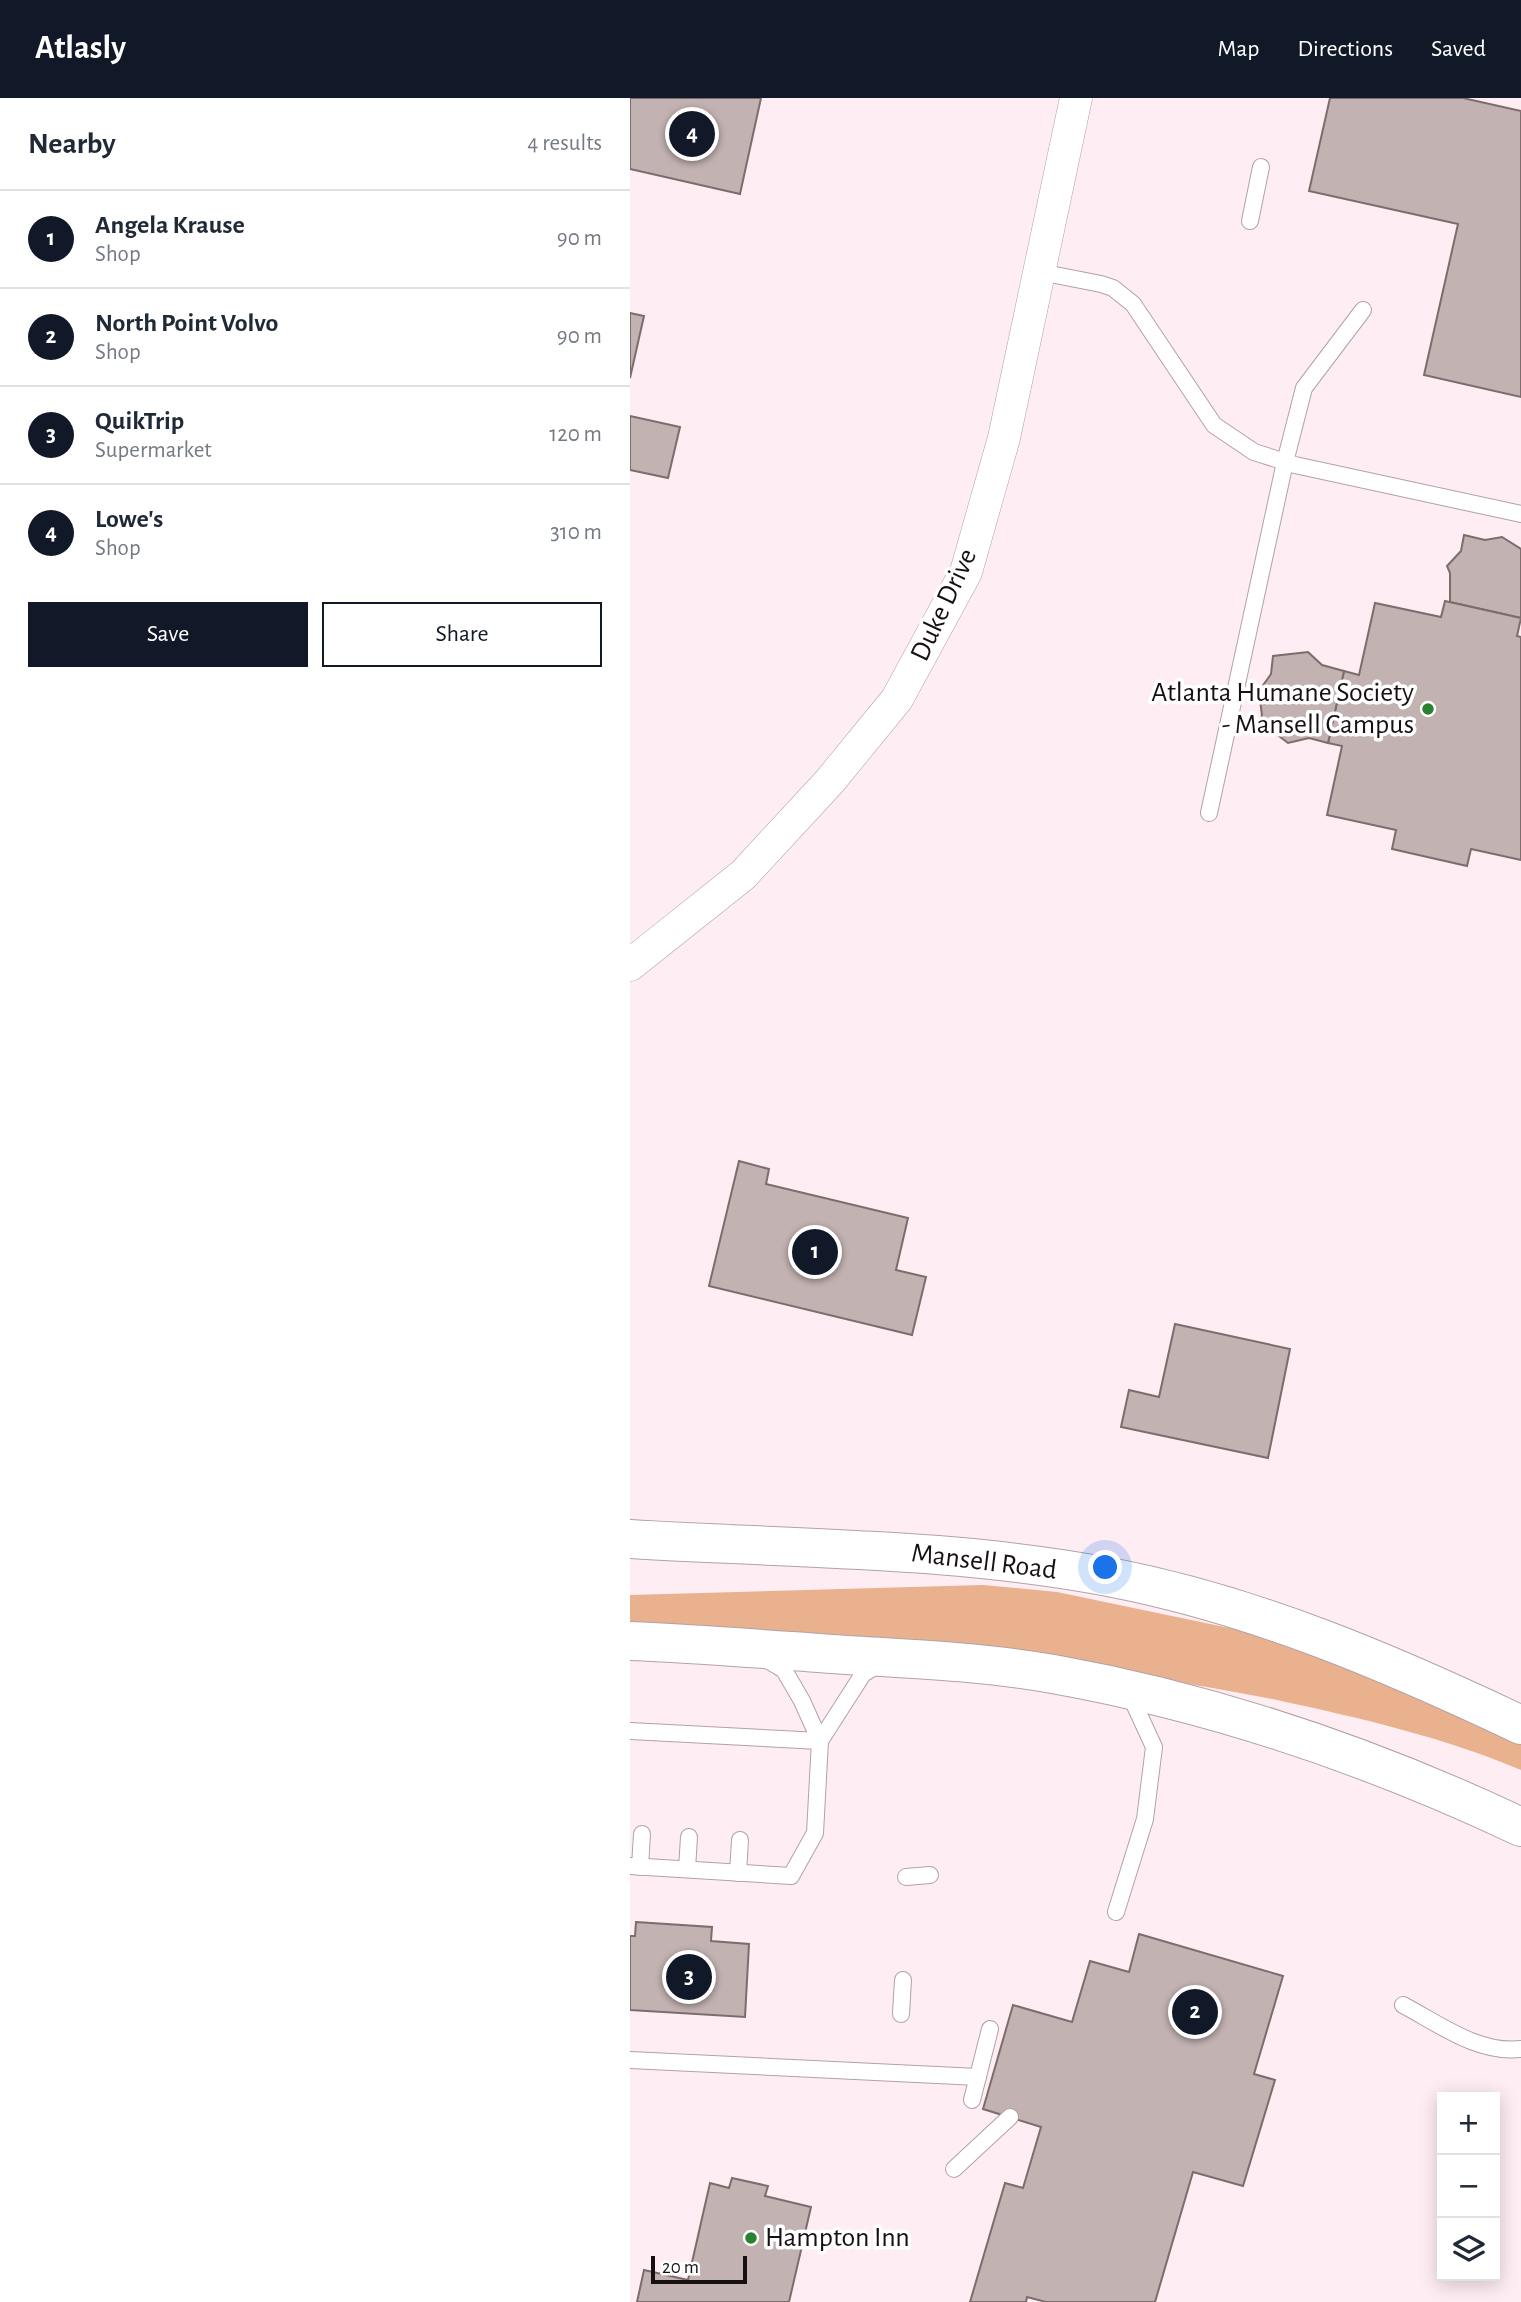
<!DOCTYPE html>
<meta charset="utf-8">
<style>
:root{--surface:#fff;--page:#f6f6f7;--text:#1f2937;--muted:#747a83;--line:#e0e1e3;--accent:#111827}
body{margin:0;font-family:"Alegreya Sans",sans-serif;background:var(--page);color:var(--text)}
.controls{position:absolute;right:21px;bottom:21px;display:grid;overflow:hidden;border-radius:0px;box-shadow:0 4px 18px #0003}
.controls button{width:63px;height:63px;display:grid;place-items:center;padding:0;border:0;border-bottom:2px solid var(--line);background:var(--surface);color:var(--text);font:35px sans-serif}
.scale{position:absolute;left:21px;bottom:18px;width:96px;box-sizing:border-box;padding-left:7px;border:4px solid #161012;border-top:0;font-size:19px;line-height:24px;white-space:nowrap;color:#161012;-webkit-text-stroke:5px #fff;paint-order:stroke}
.you{position:absolute;left:476px;top:1470px;width:24px;height:24px;margin:-18px;border:5px solid #fff;border-radius:50%;background:#1a73e8;box-shadow:0 0 0 10px #1a73e833}
.badge{display:grid;place-items:center;width:46px;height:46px;border-radius:50%;background:var(--accent);color:#fff;font-size:23px;font-weight:700}
.pin{position:absolute;translate:-50% -50%;border:4px solid #fff;box-shadow:0 2px 7px #0006}
.list{margin:0;padding:0;list-style:none}
h2{display:flex;justify-content:space-between;align-items:center;height:91px;margin:0;padding:0 28px;font-size:30px}
h2 small{font-size:23px;font-weight:400;color:var(--muted)}
.list li{display:grid;grid-template-columns:46px 1fr auto;gap:21px;align-items:center;box-sizing:border-box;height:98px;padding:0 28px;border-top:2px solid var(--line)}
.list b{display:block;font-size:26px;white-space:nowrap}
.list p{margin:0;font-size:23px;white-space:nowrap;color:var(--muted)}
.list em{font-size:23px;font-style:normal;color:var(--muted)}
.actions{display:flex;gap:14px;padding:21px 28px}
.actions a{flex:1;padding:16px 0;border:2px solid var(--accent);border-radius:0px;text-align:center;font-size:24px;color:var(--accent)}
.actions .main{background:var(--accent);color:#fff}
.icon{flex:none;width:38px;height:38px;fill:none;stroke:currentColor;stroke-width:2;stroke-linecap:round;stroke-linejoin:round}
.map{position:relative;flex:none;width:891px;height:2204px;overflow:hidden}
header{display:flex;align-items:center;gap:42px;box-sizing:border-box;height:98px;padding:0 35px;background:var(--accent);color:#fff}
header strong{font-size:33px}
nav{display:flex;gap:38px;margin-inline-start:auto;font-size:24px}
main{display:flex}
aside{flex:1;background:var(--surface)}
.map>svg:first-child{display:block}
</style>
<header>
<strong>Atlasly</strong>
<nav><a>Map</a><a>Directions</a><a>Saved</a></nav>
</header>
<main>
<aside>
<h2>Nearby<small>4 results</small></h2>
<ul class="list">
<li><span class="badge">1</span><div><b>Angela Krause</b><p>Shop</p></div><em>90 m</em></li>
<li><span class="badge">2</span><div><b>North Point Volvo</b><p>Shop</p></div><em>90 m</em></li>
<li><span class="badge">3</span><div><b>QuikTrip</b><p>Supermarket</p></div><em>120 m</em></li>
<li><span class="badge">4</span><div><b>Lowe's</b><p>Shop</p></div><em>310 m</em></li>
</ul>
<div class="actions"><a class="main">Save</a><a>Share</a></div>
</aside>
<div class="map">
<svg width="891" height="2204" viewBox="0 0 891 2204">
<rect width="100%" height="100%" fill="#feedf3"/>
<path fill="#e9b18d" d="M 353,1487 L 427,1494 L 628,1536 L 736,1577 L 891,1647 L 891,1672 C 813,1639 730,1620 647,1602 C 434,1559 216,1548 0,1528 L 0,1497 Z"/>
<g fill="#c2b2b1" stroke="#7c6d6c" stroke-width="2">
<path d="M 0,0 L 131,0 L 110,96 L 0,71 Z"/>
<path d="M 700,0 L 833,0 L 891,13 L 891,299 L 794,277 L 828,126 L 679,93 Z"/>
<path d="M 0,215 L 14,218 L 0,280 Z"/>
<path d="M 0,318 L 50,329 L 38,380 L 0,372 Z"/>
<path d="M 834,437 L 855,442 L 872,439 L 891,451 L 891,520 L 820,504 L 820,475 L 817,468 L 831,453 Z"/>
<path d="M 815,503 L 891,520 L 887,538 L 891,539 L 891,762 L 841,751 L 837,768 L 762,751 L 766,732 L 697,717 L 712,648 L 698,645 L 714,573 L 729,577 L 745,505 L 811,519 Z"/>
<path d="M 678,554 L 692,567 L 714,573 L 698,645 L 679,640 L 658,645 L 641,632 L 628,627 L 632,618 L 629,593 L 641,576 L 643,558 Z"/>
<path d="M 109,1063 L 139,1071 L 136,1086 L 278,1120 L 266,1172 L 296,1179 L 282,1237 L 79,1188 Z"/>
<path d="M 545,1226 L 660,1251 L 638,1360 L 491,1329 L 499,1292 L 529,1299 Z"/>
<path d="M 6,1824 L 82,1829 L 81,1843 L 119,1846 L 115,1919 L 0,1912 L 0,1838 L 5,1838 Z"/>
<path d="M 509,1836 L 653,1878 L 624,1976 L 645,1982 L 613,2088 L 563,2074 L 525,2204 L 416,2204 L 397,2199 L 396,2204 L 340,2204 L 375,2085 L 393,2090 L 411,2029 L 353,2011 L 383,1907 L 442,1924 L 460,1863 L 499,1874 Z"/>
<path d="M 102,2080 L 138,2088 L 135,2098 L 181,2109 L 159,2204 L 7,2204 L 14,2172 L 58,2182 L 80,2085 L 99,2090 Z"/>
</g>
<g fill="none" stroke-linecap="round" stroke-linejoin="round">
<g stroke="#b1a2a7" stroke-width="18">
<g id="lane">
<path d="M 620,123 L 631,69"/>
<path d="M 410,174 L 471,186 L 483,190 L 503,206 L 584,327 L 624,354 L 665,367 L 891,416"/>
<path d="M 579,715 L 655,364 L 674,290 L 733,212"/>
<path d="M 0,1633 L 190,1643"/>
<path d="M 190,1643 L 233,1576 L 249,1566"/>
<path d="M 0,1768 L 161,1778 L 185,1735 L 190,1643 L 172,1603 L 154,1572 L 134,1560"/>
<path d="M 10,1769 L 12,1736"/>
<path d="M 57,1771 L 59,1739"/>
<path d="M 108,1775 L 110,1742"/>
<path d="M 276,1779 L 300,1777"/>
<path d="M 486,1814 L 515,1721 L 524,1649 L 499,1595"/>
<path d="M 773,1907 C 809,1926 848,1956 891,1951"/>
<path d="M 271,1916 L 273,1882"/>
<path d="M 0,1962 L 348,1979"/>
<path d="M 342,2002 L 360,1931"/>
<path d="M 324,2071 L 380,2019"/>
</g>
</g>
<g stroke="#b1a2a7" stroke-width="33">
<path id="street" d="M 0,867 L 113,777 L 200,683 L 267,601 L 336,474 L 374,340 L 446,0"/>
</g>
<g stroke="#b1a2a7" stroke-width="40">
<g id="secondary">
<path d="M 0,1441 C 161,1451 325,1449 484,1480 C 627,1508 760,1565 891,1627"/>
<path d="M 0,1543 C 72,1546 145,1552 217,1557 C 286,1561 355,1564 423,1576 C 585,1605 743,1659 891,1729"/>
</g>
</g>
<use href="#lane" stroke="#fff" stroke-width="16"/>
<use href="#street" stroke="#fff" stroke-width="32"/>
<use href="#secondary" stroke="#fff" stroke-width="38"/>
</g>
<g fill="#2a812f" stroke="#fff" stroke-width="2.5">
<circle cx="798" cy="611" r="7"/>
<circle cx="121" cy="2140" r="7"/>
</g>
<g text-anchor="middle" dominant-baseline="central" stroke-width="7" stroke-linejoin="round" paint-order="stroke">
<g font-size="28" fill="#161012" stroke="#fff">
<text transform="translate(314 507) rotate(-65)">Duke Drive</text>
<text transform="translate(354 1464) rotate(7)">Mansell Road</text>
</g>
<g font-size="28" fill="#161012" stroke="#fff" text-anchor="end">
<text x="784" y="595">Atlanta Humane Society<tspan x="784" dy="32">- Mansell Campus</tspan></text>
<text x="135" y="2140" text-anchor="start">Hampton Inn</text>
</g>
</g>
</svg>
<div class="controls">
<button>+</button>
<button>−</button>
<button><svg class="icon" aria-label="layers" viewBox="0 0 24 24"><path d="M12 4l9 5-9 5-9-5zM3 14l9 5 9-5"/></svg></button>
</div>
<div class="scale">20 m</div>
<div class="you"></div>
<div class="pin badge" style="left:185px;top:1154px">1</div>
<div class="pin badge" style="left:565px;top:1914px">2</div>
<div class="pin badge" style="left:59px;top:1879px">3</div>
<div class="pin badge" style="left:62px;top:36px">4</div>
</div>
</main>
